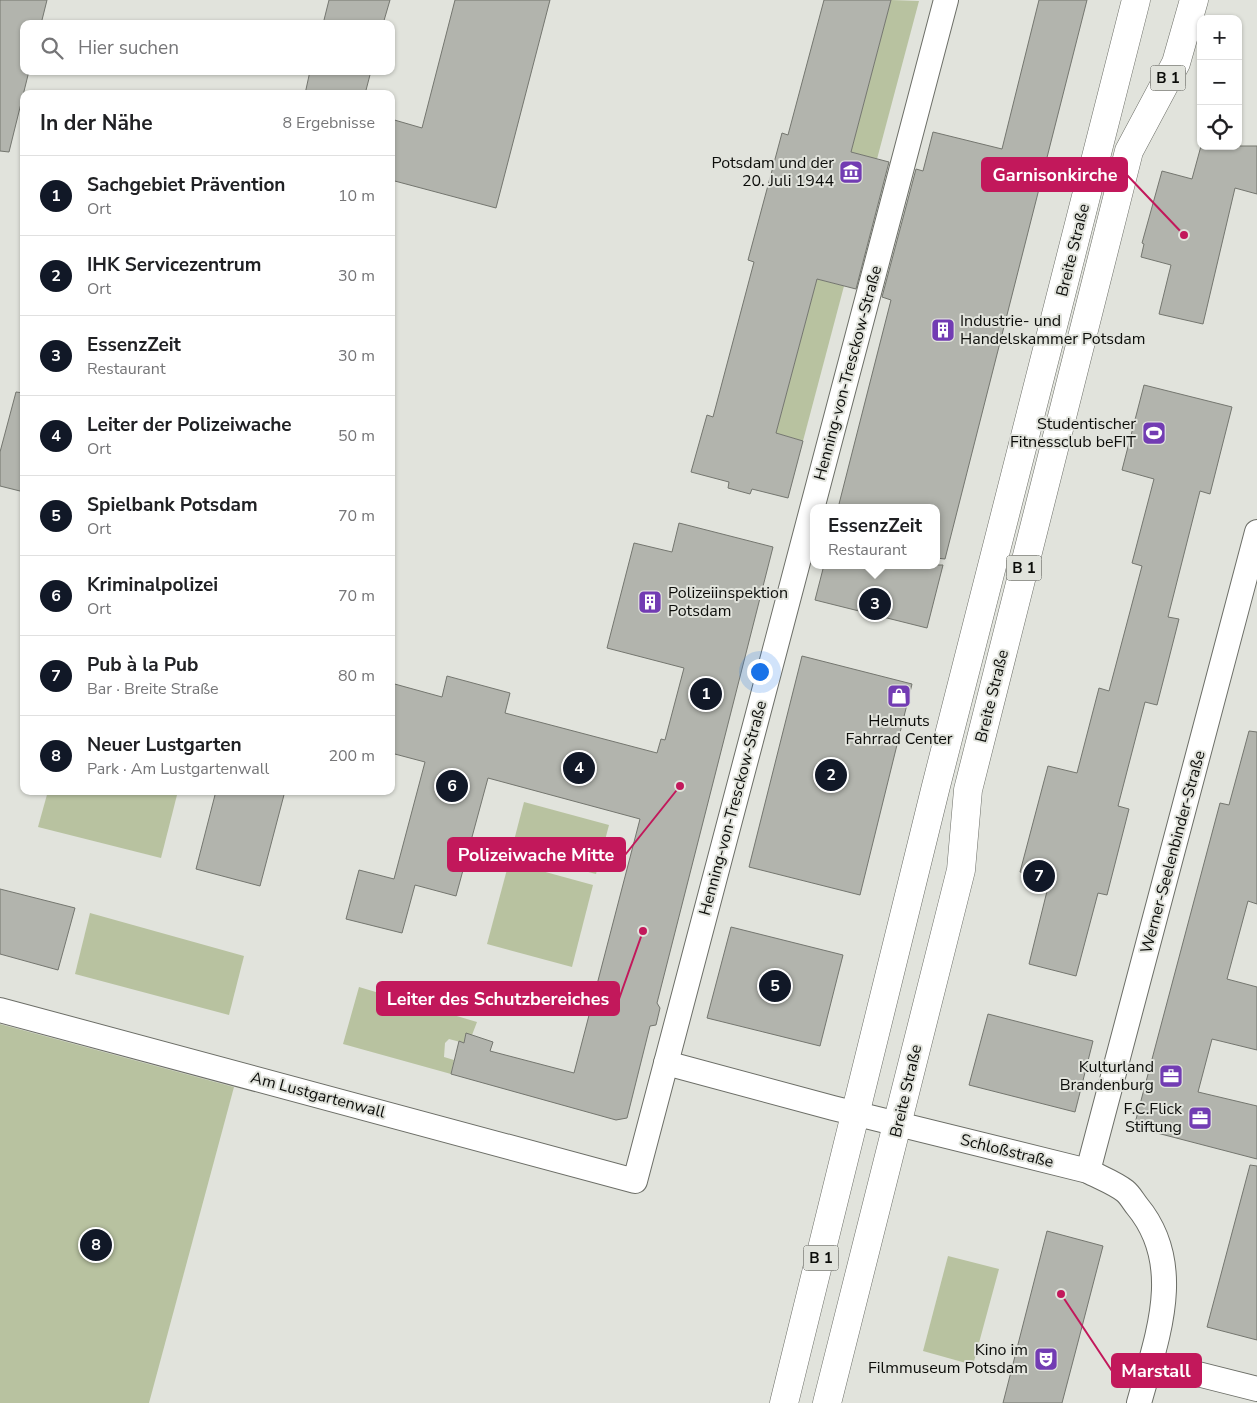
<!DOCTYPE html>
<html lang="de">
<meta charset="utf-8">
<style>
:root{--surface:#fff;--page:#f2f2f2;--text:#202124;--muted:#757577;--line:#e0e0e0;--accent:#111827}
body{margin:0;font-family:"Nunito Sans",sans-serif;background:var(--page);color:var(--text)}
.controls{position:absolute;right:15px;top:15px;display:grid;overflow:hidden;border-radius:10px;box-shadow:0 1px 4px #0004}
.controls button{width:45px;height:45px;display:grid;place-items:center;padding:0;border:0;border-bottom:1px solid var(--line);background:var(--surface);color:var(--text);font:25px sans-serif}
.you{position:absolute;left:759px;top:671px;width:18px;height:18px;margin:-12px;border:4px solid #fff;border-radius:50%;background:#1a73e8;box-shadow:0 0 0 8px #1a73e833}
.badge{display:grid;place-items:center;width:32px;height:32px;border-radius:50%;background:var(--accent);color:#fff;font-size:16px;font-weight:700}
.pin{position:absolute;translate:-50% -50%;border:2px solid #fff;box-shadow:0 1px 5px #0006}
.popup{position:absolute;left:810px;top:504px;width:130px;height:65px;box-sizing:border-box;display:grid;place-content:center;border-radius:10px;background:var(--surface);filter:drop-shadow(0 1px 4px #0005);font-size:16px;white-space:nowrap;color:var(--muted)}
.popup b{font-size:19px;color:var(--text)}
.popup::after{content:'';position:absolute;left:50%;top:100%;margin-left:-10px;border:10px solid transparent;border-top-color:var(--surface)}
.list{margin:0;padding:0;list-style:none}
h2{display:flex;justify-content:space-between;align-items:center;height:65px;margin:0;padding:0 20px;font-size:21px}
h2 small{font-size:16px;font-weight:400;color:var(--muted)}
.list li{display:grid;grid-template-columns:32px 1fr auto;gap:15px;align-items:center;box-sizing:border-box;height:80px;padding:0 20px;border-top:1px solid var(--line)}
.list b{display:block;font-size:19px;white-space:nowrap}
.list p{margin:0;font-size:16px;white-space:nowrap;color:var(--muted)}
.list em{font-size:16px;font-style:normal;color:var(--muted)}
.icon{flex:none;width:28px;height:28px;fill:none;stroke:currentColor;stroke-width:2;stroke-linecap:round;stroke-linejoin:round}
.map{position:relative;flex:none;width:1257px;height:1403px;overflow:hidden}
.search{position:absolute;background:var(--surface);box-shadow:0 1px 4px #0004;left:20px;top:20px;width:375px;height:55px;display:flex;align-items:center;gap:12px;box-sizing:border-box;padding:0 18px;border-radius:10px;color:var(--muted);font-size:19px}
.panel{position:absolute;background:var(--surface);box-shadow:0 1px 4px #0004;left:20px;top:90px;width:375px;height:705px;border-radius:10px}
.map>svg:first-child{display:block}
</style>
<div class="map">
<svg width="1257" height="1403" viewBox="0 0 1257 1403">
<rect width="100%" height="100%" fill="#e1e3dc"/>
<g fill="#b8c2a0">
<path d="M 891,0 L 919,1 L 877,159 L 851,152 Z"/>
<path d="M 817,279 L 844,286 L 803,441 L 776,433 Z"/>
<path d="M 48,791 L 178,791 L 161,858 L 38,827 Z"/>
<path d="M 524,802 L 609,825 L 596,874 L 511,852 Z"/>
<path d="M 509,862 L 593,885 L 572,967 L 487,944 Z"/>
<path d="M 90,913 L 244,956 L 229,1015 L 75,974 Z"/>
<path d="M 359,987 L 477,1022 L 472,1035 L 466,1034 L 464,1043 L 449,1039 L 445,1043 L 444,1057 L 454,1060 L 451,1074 L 343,1044 Z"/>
<path d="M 0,1024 L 234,1087 L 149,1403 L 0,1403 Z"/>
<path d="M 948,1256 L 999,1269 L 973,1365 L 923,1351 Z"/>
</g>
<g fill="#b2b4ad" stroke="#74766f">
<path d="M 0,0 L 47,0 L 41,24 L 24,24 L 24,71 L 29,71 L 9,152 L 0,151 Z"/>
<path d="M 329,0 L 390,0 L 383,24 L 323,24 Z"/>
<path d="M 455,0 L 550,0 L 496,208 L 391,180 L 391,119 L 422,128 Z"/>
<path d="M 824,0 L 891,0 L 851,152 L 889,162 L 856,289 L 817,279 L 776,433 L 803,441 L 788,498 L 752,489 L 750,494 L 728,488 L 729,482 L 691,472 L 707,415 L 713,417 L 754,262 L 748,260 L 782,133 L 788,135 Z"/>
<path d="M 1039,0 L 1087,0 L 945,559 L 936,558 L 936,508 L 838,508 L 891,300 L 882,297 L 916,169 L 923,171 L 933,132 L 1002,149 Z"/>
<path d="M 310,71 L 371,71 L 365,94 L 305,94 Z"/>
<path d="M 1201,146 L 1257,146 L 1257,194 L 1235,188 L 1203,324 L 1159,314 L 1171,265 L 1141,257 L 1144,244 L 1142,243 L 1162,171 L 1192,179 Z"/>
<path d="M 1144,385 L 1232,407 L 1210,494 L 1200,491 L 1168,617 L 1179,619 L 1166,670 L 1157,705 L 1145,702 L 1118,806 L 1129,809 L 1107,895 L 1098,893 L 1076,976 L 1029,964 L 1050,879 L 1020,872 L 1048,766 L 1077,773 L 1099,688 L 1109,691 L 1142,566 L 1132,563 L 1154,479 L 1122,470 Z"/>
<path d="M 16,392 L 24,393 L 24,492 L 0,486 L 0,452 Z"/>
<path d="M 679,523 L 773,547 L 657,1003 L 660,1008 L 656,1025 L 650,1026 L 627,1118 L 616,1120 L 451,1074 L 459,1041 L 464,1043 L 466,1033 L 493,1042 L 490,1051 L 574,1073 L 640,819 L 488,778 L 456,896 L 415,885 L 402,933 L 346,919 L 359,870 L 394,879 L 425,762 L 391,753 L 391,683 L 442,697 L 447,676 L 510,693 L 505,713 L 657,753 L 661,739 L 665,740 L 684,668 L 607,648 L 634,543 L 672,552 Z"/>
<path d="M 824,565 L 943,565 L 927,628 L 815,600 Z"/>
<path d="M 802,656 L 912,684 L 860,895 L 749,867 Z"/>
<path d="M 1249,731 L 1257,732 L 1257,904 L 1248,901 L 1227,979 L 1257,987 L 1257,1050 L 1212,1039 L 1198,1092 L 1257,1106 L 1257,1159 L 1134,1127 L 1220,803 L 1229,805 Z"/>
<path d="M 216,791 L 285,791 L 260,886 L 196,869 Z"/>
<path d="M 0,889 L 75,908 L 58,970 L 0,954 Z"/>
<path d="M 731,927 L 843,955 L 820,1046 L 707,1018 Z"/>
<path d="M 988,1014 L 1093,1041 L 1075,1112 L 969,1085 Z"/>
<path d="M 1250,1165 L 1257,1166 L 1257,1340 L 1207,1327 Z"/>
<path d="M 1047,1231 L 1103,1246 L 1078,1342 L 1062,1403 L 1003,1403 Z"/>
</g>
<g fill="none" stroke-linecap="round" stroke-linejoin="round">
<g stroke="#6c6e67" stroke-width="26">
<g id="minor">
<path d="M 0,1010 L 635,1181 L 946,0"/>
<path d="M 666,1063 L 833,1108 L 1088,1171 C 1099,1177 1115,1183 1125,1191 C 1130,1195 1133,1201 1137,1206 C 1186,1265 1157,1337 1139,1403"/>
<path d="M 1088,1171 L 1257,532"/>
<path d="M 1150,1362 L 1257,1389"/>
</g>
</g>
<g stroke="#6c6e67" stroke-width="29">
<g id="primary">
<path d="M 784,1403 L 935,790 L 1136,0"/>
<path d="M 827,1403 L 961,870 L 968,790 L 1129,151 L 1176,63 L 1194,0"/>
</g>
</g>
<use href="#minor" stroke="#fff" stroke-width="24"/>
<use href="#primary" stroke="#fff" stroke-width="28"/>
</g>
<defs>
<g id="museum-square" transform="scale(1.25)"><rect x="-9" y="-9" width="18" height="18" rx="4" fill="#723cb3" stroke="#e1e3dc"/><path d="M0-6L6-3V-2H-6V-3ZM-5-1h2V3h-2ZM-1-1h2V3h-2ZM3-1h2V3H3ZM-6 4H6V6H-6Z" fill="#fff"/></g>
<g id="building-square" transform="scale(1.25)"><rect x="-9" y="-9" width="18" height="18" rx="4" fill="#723cb3" stroke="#e1e3dc"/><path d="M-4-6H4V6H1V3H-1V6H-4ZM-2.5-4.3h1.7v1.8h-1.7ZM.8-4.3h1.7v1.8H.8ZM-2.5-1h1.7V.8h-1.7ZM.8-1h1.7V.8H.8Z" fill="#fff"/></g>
<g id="stadium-square" transform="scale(1.25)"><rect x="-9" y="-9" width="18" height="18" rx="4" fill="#723cb3" stroke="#e1e3dc"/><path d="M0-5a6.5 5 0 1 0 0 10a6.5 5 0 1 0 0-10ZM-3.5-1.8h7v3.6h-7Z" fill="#fff"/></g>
<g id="shop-square" transform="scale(1.25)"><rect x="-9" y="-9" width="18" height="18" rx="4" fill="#723cb3" stroke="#e1e3dc"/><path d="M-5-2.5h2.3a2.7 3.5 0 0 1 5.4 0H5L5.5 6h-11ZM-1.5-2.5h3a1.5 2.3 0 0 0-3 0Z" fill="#fff"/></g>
<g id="office-square" transform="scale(1.25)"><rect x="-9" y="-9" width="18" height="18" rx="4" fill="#723cb3" stroke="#e1e3dc"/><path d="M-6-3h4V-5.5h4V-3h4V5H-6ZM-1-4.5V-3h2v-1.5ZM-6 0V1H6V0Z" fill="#fff"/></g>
<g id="theatre-square" transform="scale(1.25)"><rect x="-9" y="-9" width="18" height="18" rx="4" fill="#723cb3" stroke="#e1e3dc"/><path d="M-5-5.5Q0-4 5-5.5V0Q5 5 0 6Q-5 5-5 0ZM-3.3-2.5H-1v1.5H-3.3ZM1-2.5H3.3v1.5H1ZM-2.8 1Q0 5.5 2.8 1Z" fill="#fff"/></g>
</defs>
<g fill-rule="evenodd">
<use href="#museum-square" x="851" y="172"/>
<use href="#building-square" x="943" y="330"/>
<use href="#stadium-square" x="1154" y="433"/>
<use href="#building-square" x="650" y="602"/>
<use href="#shop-square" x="899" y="696"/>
<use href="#office-square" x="1171" y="1076"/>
<use href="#office-square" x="1200" y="1118"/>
<use href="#theatre-square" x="1046" y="1359"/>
</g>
<g text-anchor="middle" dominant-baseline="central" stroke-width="4" stroke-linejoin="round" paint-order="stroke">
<g fill="#e1e3dc" stroke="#4c4d49" stroke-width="1">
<rect x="1150.5" y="65.5" width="35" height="25" rx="4"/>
<rect x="1006.5" y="555.5" width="35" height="25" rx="4"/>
<rect x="803.5" y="1245.5" width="35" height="25" rx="4"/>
</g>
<g font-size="15" font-weight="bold" fill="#0c0d0a">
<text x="1168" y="78">B 1</text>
<text x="1024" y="568">B 1</text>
<text x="821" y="1258">B 1</text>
</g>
<g font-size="16" fill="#0c0d0a" stroke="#e1e3dc" text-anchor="end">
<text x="834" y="163">Potsdam und der<tspan x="834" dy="18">20. Juli 1944</tspan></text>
<text x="960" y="321" text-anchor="start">Industrie- und<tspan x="960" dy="18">Handelskammer Potsdam</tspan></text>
<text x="1136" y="424">Studentischer<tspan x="1136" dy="18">Fitnessclub beFIT</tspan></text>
<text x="668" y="593" text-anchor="start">Polizeiinspektion<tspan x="668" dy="18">Potsdam</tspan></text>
<text x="899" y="721" text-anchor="middle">Helmuts<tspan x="899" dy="18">Fahrrad Center</tspan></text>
<text x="1154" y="1067">Kulturland<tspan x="1154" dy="18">Brandenburg</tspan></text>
<text x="1182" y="1109">F.C.Flick<tspan x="1182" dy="18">Stiftung</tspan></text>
<text x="1028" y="1350">Kino im<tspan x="1028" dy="18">Filmmuseum Potsdam</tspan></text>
</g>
<g font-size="16" fill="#0c0d0a" stroke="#e1e3dc">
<text transform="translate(1073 250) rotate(-76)">Breite Straße</text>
<text transform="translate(848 373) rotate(-75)">Henning-von-Tresckow-Straße</text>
<text transform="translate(992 696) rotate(-76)">Breite Straße</text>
<text transform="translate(733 808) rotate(-75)">Henning-von-Tresckow-Straße</text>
<text transform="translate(1173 852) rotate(-75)">Werner-Seelenbinder-Straße</text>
<text transform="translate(906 1091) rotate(-77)">Breite Straße</text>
<text transform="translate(318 1095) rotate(15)">Am Lustgartenwall</text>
<text transform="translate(1007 1151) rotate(14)">Schloßstraße</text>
</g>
</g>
<path fill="none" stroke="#c2185b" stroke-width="2" d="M1184 235L1127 175M680 786L625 855M643 931L619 999M1061 1294L1112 1371"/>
<g fill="#c2185b" stroke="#e1e3dc" stroke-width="2">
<circle cx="1184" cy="235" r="5"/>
<circle cx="680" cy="786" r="5"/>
<circle cx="643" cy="931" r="5"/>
<circle cx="1061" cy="1294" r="5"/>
</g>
<g fill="#c2185b" stroke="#c2185b" stroke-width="2">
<rect x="982" y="158" width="145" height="33" rx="5"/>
<rect x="448" y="838" width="177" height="33" rx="5"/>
<rect x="377" y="982" width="242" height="33" rx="5"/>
<rect x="1112" y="1354" width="89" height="33" rx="5"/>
</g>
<g font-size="18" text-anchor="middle" font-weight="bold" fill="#fff">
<text x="1055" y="181">Garnisonkirche</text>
<text x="536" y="861">Polizeiwache Mitte</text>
<text x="498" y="1005">Leiter des Schutzbereiches</text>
<text x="1156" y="1377">Marstall</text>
</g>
</svg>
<div class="controls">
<button>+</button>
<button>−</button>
<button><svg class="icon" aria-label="locate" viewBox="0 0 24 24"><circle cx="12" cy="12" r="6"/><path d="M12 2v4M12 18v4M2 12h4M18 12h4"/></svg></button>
</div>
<div class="you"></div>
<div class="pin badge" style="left:706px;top:694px">1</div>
<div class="pin badge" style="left:831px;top:775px">2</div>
<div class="pin badge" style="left:875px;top:604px">3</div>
<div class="popup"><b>EssenzZeit</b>Restaurant</div>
<div class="pin badge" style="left:579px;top:768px">4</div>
<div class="pin badge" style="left:775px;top:986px">5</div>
<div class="pin badge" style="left:452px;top:786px">6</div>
<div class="pin badge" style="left:1039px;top:876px">7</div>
<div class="pin badge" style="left:96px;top:1245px">8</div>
<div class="search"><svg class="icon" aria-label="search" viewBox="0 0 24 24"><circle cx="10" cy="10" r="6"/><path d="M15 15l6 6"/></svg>Hier suchen</div>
<section class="panel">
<h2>In der Nähe<small>8 Ergebnisse</small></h2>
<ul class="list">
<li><span class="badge">1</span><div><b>Sachgebiet Prävention</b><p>Ort</p></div><em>10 m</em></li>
<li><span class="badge">2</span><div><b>IHK Servicezentrum</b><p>Ort</p></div><em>30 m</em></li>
<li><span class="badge">3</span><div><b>EssenzZeit</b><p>Restaurant</p></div><em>30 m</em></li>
<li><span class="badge">4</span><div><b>Leiter der Polizeiwache</b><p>Ort</p></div><em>50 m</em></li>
<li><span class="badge">5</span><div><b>Spielbank Potsdam</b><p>Ort</p></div><em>70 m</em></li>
<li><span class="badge">6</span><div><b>Kriminalpolizei</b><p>Ort</p></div><em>70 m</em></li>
<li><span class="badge">7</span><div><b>Pub à la Pub</b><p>Bar · Breite Straße</p></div><em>80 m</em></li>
<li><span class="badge">8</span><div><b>Neuer Lustgarten</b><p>Park · Am Lustgartenwall</p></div><em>200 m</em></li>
</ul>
</section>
</div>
